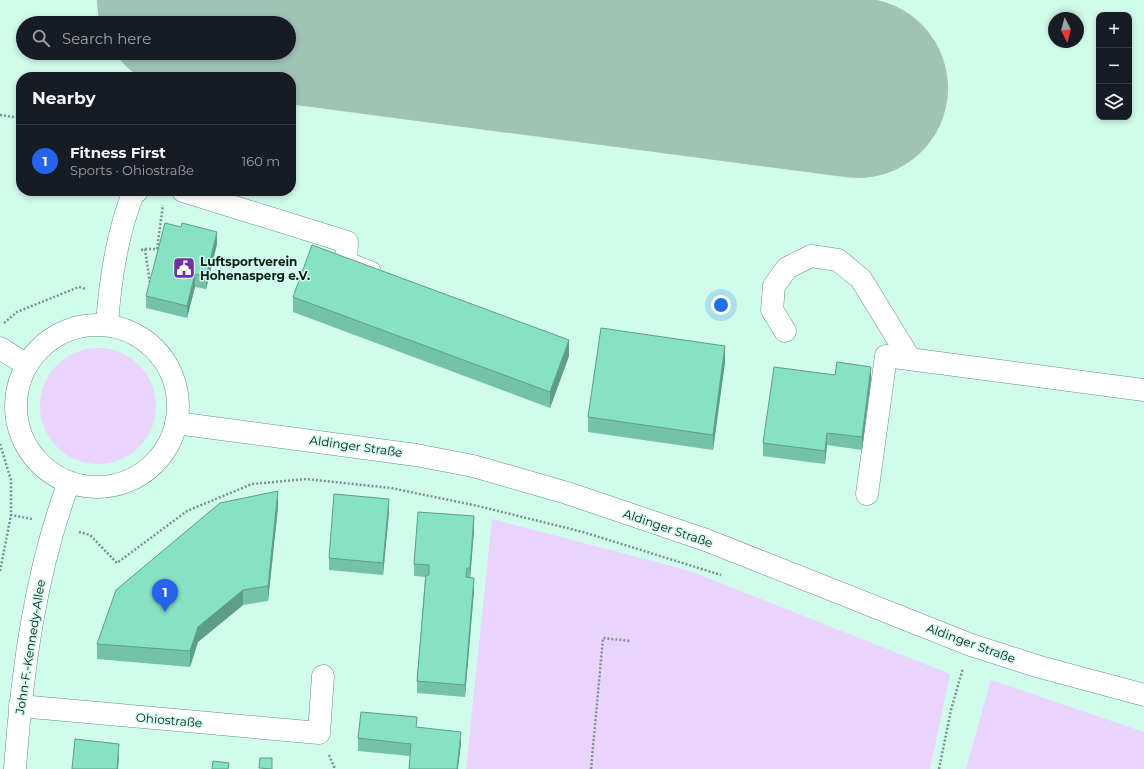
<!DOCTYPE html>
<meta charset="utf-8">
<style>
:root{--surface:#171b24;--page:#20242c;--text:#f1f3f6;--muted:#9ea1a6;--line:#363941;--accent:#2563eb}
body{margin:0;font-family:Montserrat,sans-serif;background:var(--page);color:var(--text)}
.controls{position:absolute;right:12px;top:12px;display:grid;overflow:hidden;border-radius:8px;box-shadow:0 2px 6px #0003}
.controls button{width:36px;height:36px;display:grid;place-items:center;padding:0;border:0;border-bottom:1px solid var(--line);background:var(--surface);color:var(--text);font:20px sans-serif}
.compass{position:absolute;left:1048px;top:12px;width:36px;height:36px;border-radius:50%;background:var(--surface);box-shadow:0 2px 6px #0003;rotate:174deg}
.you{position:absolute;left:721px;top:305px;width:14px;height:14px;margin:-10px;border:3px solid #fff;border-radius:50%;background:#1a73e8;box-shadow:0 0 0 6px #1a73e833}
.badge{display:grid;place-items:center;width:26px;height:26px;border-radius:50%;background:var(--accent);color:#fff;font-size:13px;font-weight:700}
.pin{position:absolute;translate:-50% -33px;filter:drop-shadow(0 1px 2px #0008)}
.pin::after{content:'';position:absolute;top:21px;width:14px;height:12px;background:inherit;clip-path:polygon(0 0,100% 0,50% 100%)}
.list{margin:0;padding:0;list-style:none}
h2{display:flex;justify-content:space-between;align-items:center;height:52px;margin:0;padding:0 16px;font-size:17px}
h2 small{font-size:13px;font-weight:400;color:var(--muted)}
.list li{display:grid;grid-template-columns:26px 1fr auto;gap:12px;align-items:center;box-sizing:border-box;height:72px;padding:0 16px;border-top:1px solid var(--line)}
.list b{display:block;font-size:15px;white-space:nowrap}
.list p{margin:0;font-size:13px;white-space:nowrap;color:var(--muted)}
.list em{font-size:13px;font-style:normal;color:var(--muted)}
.icon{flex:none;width:22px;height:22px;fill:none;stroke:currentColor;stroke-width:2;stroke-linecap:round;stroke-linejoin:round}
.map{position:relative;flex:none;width:1144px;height:769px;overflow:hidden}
.search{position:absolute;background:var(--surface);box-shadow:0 2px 6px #0003;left:16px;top:16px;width:280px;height:44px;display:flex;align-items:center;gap:10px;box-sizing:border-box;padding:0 14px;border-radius:22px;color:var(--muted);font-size:15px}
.panel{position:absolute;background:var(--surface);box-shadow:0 2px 6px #0003;left:16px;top:72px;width:280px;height:124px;border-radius:16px}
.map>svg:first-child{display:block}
</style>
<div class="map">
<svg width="1144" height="769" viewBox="0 0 1144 769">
<rect width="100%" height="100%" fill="#d1fbeb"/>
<g fill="#e9d4fd">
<circle cx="98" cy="406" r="58"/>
<path d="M 492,519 L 690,571 L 950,674 L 930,769 L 466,769 Z"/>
<path d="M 991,680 L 1144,732 L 1144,769 L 966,769 Z"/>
</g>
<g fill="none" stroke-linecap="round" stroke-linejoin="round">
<path stroke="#a0c3b6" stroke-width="72" d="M 189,77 L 190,53"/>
<path stroke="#a0c3b6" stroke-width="180" d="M 187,0 L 858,88"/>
<g stroke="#688f80" stroke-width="23">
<g id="minor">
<path d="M 183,191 L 347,242 L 346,263 L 370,272"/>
<path d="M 107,325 C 110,280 117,233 134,191 L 137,191"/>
<path d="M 785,331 L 772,310 L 774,286 L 787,268 L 811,256 L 838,260 L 861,279 L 910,359"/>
<path d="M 867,494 L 886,356 L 1144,390"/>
<path d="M 20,706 L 319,733 L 323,676"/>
<path d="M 15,769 C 22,672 35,573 69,482"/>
</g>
</g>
<g stroke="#688f80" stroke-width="23">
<g id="major">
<circle cx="97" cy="406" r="81"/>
<path d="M 0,348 L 27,365"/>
<path d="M 176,423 L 416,455 L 473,466 L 567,493 L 706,540 L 971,645 L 1040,667 L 1144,695"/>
</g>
</g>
<g stroke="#77958a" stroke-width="2.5" stroke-dasharray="2 2" stroke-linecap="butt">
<path d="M 0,115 L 21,118"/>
<path d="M 145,249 L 159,249"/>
<path d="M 157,249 L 163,205"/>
<path d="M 141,250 L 145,249 L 150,284"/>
<path d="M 4,323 L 17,312 L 79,287 L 86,289"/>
<path d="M 0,444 L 11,480 L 11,515 L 32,519"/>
<path d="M 79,532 L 90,535 L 117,563 L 187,511 L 252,484 L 306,479 L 391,488 L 478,506 L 583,532 L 721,575"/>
<path d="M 0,571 L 11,515"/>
<path d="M 329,755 L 335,769"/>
<path d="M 591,769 L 603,638 L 630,641"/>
<path d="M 939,769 L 951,710 L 963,668"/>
</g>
<use href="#minor" stroke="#fff" stroke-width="22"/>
<use href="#major" stroke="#fff" stroke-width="22"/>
</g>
<g fill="#74c2a8">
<path d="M 217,244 L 206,289 L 195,287 L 187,318 L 146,308 L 146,296 Z"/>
<path d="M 293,297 L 569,356 L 550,408 L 293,312 Z"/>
<path d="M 725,362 L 713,450 L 588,432 L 588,417 Z"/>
<path d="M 871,379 L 862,450 L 827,445 L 825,464 L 763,456 L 763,443 Z"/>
<path d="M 278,507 L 268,601 L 243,605 L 198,642 L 190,667 L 97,659 L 97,644 Z"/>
<path d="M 389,512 L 383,575 L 329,570 L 329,558 Z"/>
<path d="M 474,529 L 470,578 L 474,590 L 465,697 L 417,693 L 417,681 L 425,577 L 414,576 L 414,564 Z"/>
<path d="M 417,727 L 461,744 L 410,756 L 358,751 L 358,738 Z"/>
</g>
<g fill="#5e9e88">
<path d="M 217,232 L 217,244 L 206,289 L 206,277 Z"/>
<path d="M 195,274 L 195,287 L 187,318 L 187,306 Z"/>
<path d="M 569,340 L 569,356 L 550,408 L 550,392 Z"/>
<path d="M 725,346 L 725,362 L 713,450 L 713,435 Z"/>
<path d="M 871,367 L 871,379 L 862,450 L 862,437 Z"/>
<path d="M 827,433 L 827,445 L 825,464 L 825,451 Z"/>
<path d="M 278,491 L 278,507 L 268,601 L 268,586 Z"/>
<path d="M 389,499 L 389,512 L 383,575 L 383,563 Z"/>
<path d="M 474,516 L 474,529 L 470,581 L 470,568 Z"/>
<path d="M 474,578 L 474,590 L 465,697 L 465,685 Z"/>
<path d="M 243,590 L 243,605 L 198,642 L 190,667 L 190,651 L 198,627 Z"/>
<path d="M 461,732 L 461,744 L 458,769 L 457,769 Z"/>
<path d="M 119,744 L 119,759 L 118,769 L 117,769 Z"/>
</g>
<g fill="#87e1c3" stroke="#5e9e88">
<path d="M 165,223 L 181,227 L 182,223 L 217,232 L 206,277 L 195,274 L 187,306 L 146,296 Z"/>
<path d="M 312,245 L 569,340 L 550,392 L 293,297 Z"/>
<path d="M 601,328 L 725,346 L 713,435 L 588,417 Z"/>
<path d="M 837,362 L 871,367 L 862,437 L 827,433 L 825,451 L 763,443 L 774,367 L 835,375 Z"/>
<path d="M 278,491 L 268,586 L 243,590 L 198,627 L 190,651 L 97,644 L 116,590 L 220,503 Z"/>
<path d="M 334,494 L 389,499 L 383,563 L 329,558 Z"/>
<path d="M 418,512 L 474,516 L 470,568 L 467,568 L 466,577 L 474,578 L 465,685 L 417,681 L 426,575 L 429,575 L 429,565 L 414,564 Z"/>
<path d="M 361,712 L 417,717 L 416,727 L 461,732 L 457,769 L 409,769 L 411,744 L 358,738 Z"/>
<path d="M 75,739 L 119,744 L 117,769 L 72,769 Z"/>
<path d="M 260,758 L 272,758 L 272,769 L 259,768 Z"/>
<path d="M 213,761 L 229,763 L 228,769 L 212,769 Z"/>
</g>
<defs>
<g id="civic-square" transform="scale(1.15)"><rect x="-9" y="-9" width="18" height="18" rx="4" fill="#752fa2" stroke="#d1fbeb"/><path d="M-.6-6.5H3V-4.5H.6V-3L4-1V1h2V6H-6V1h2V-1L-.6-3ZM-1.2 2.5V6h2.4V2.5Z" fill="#fff"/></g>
</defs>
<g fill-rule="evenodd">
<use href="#civic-square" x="184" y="268"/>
</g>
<g text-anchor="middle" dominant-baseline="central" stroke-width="3" stroke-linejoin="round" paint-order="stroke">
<g font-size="12" font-weight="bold" fill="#0c1c17" stroke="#d1fbeb" text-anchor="start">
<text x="200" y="261">Luftsportverein<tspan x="200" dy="14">Hohenasperg e.V.</tspan></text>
</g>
<g font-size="12" fill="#0c1c17" stroke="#d1fbeb">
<text transform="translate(356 446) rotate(8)">Aldinger Straße</text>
<text transform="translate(668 528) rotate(19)">Aldinger Straße</text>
<text transform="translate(971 643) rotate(20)">Aldinger Straße</text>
<text transform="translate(30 647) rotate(-81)">John-F.-Kennedy-Allee</text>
<text transform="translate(169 720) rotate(5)">Ohiostraße</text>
</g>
</g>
</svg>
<div class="controls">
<button>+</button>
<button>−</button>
<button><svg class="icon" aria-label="layers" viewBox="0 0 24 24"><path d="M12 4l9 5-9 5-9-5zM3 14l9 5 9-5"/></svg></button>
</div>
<svg class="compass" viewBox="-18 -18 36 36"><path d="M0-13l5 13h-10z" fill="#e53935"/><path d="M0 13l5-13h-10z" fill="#9ea1a6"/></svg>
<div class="you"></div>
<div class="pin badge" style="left:165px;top:612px">1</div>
<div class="search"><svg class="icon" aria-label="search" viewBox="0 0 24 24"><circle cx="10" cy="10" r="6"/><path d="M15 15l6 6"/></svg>Search here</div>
<section class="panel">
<h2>Nearby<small></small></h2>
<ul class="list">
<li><span class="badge">1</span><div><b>Fitness First</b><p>Sports · Ohiostraße</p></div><em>160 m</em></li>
</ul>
</section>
</div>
